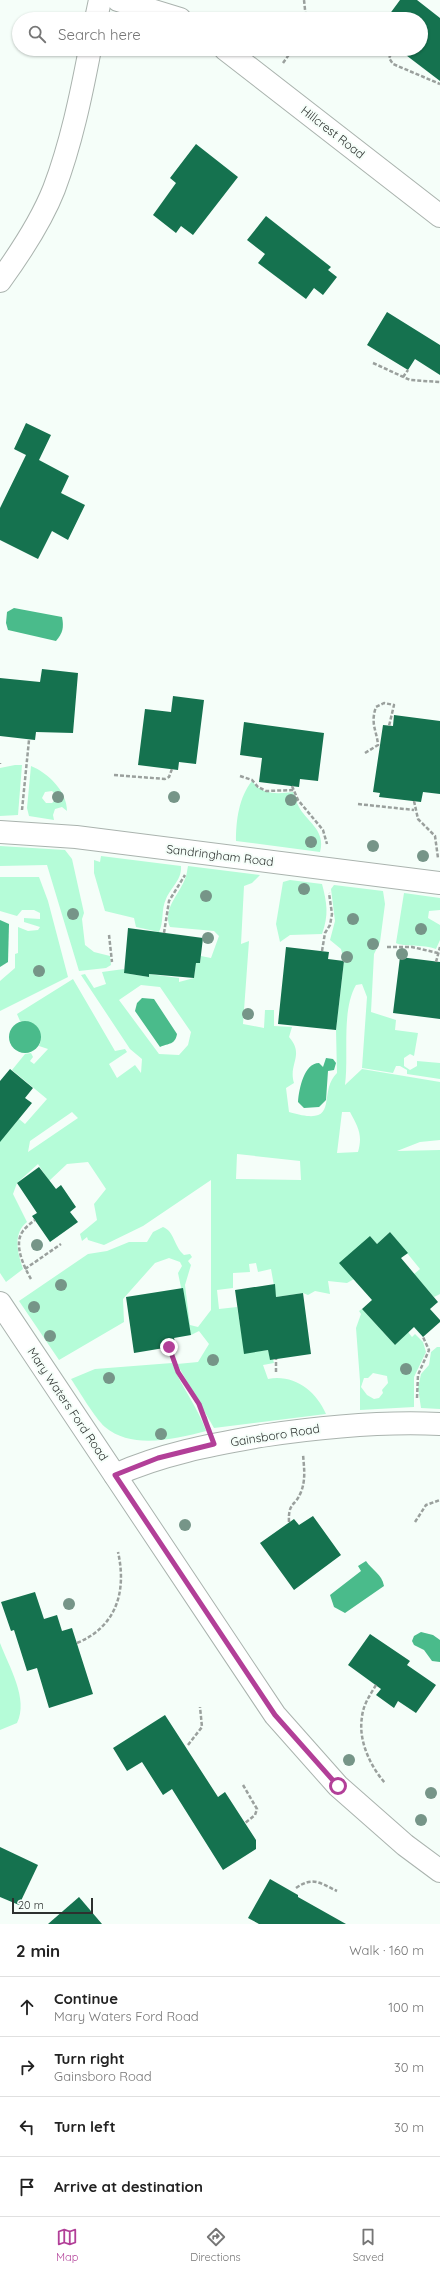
<!DOCTYPE html>
<meta charset="utf-8">
<style>
:root{--surface:#fff;--page:#f6f6f6;--text:#222;--muted:#767676;--line:#e0e0e0;--accent:#b23f98}
body{margin:0;font-family:Quicksand,sans-serif;background:var(--page);color:var(--text)}
.scale{position:absolute;left:12px;bottom:10px;width:81px;box-sizing:border-box;padding-left:4px;border:2px solid #2d312f;border-top:0;font-size:11px;line-height:14px;white-space:nowrap;color:#2d312f;-webkit-text-stroke:3px #f5fef9;paint-order:stroke}
.stop{position:absolute;width:12px;height:12px;margin:-9px;border:3px solid #b23f98;border-radius:50%;background:#fff}
.stop.end{background:#b23f98;border-color:#fff;box-shadow:0 1px 4px #0008}
.list{margin:0;padding:0;list-style:none}
h2{display:flex;justify-content:space-between;align-items:center;height:52px;margin:0;padding:0 16px;font-size:17px}
h2 small{font-size:13px;font-weight:400;color:var(--muted)}
.list li{display:grid;grid-template-columns:26px 1fr auto;gap:12px;align-items:center;box-sizing:border-box;height:60px;padding:0 16px;border-top:1px solid var(--line)}
.list b{display:block;font-size:15px;white-space:nowrap}
.list p{margin:0;font-size:13px;white-space:nowrap;color:var(--muted)}
.list em{font-size:13px;font-style:normal;color:var(--muted)}
.icon{flex:none;width:22px;height:22px;fill:none;stroke:currentColor;stroke-width:2;stroke-linecap:round;stroke-linejoin:round}
.map{position:relative;flex:none;width:440px;height:1924px;overflow:hidden}
.search{position:absolute;background:var(--surface);box-shadow:0 1px 3px #0004;left:12px;right:12px;top:12px;height:44px;display:flex;align-items:center;gap:10px;box-sizing:border-box;padding:0 14px;border-radius:22px;color:var(--muted);font-size:15px}
.sheet{height:292px;background:var(--surface)}
nav{display:flex;justify-content:space-around;align-items:center;box-sizing:border-box;height:56px;border-top:1px solid var(--line);background:var(--surface);font-size:11px;color:var(--muted)}
nav a{display:grid;justify-items:center;gap:2px}
nav .on{color:var(--accent)}
.map>svg:first-child{display:block}
</style>
<div class="map">
<svg width="440" height="1924" viewBox="0 0 440 1924">
<rect width="100%" height="100%" fill="#f5fef9"/>
<g fill="#b5fcd8" fill-rule="evenodd">
<path d="M 15,765 L 22,765 L 18,815 L 0,816 L 0,768 Z"/>
<path d="M 31,766 C 48,773 67,791 67,811 L 62,807 L 55,809 L 53,815 L 54,820 L 29,816 L 27,808 ZM 52,791 L 54,793 L 55,800 L 52,803 L 46,803 L 42,798 L 45,792 Z"/>
<path d="M 252,781 C 262,795 277,794 293,792 C 295,797 296,802 299,807 C 307,822 326,830 320,852 L 236,841 C 236,820 239,797 252,781 Z"/>
<path d="M 0,846 L 65,850 L 72,859 L 84,913 L 82,919 L 85,945 L 94,952 L 110,956 L 111,965 L 106,968 L 79,971 L 47,865 L 0,866 Z"/>
<path d="M 101,856 L 181,866 C 182,880 171,887 166,899 C 161,909 164,922 159,932 L 136,927 L 134,918 L 105,911 L 94,873 L 94,860 L 100,862 Z"/>
<path d="M 188,866 L 260,875 L 252,883 L 244,886 L 241,944 L 249,941 L 243,1024 L 264,1028 L 265,1010 L 274,1010 L 274,1026 L 292,1027 L 289,1037 C 305,1055 288,1064 294,1083 L 286,1088 L 289,1112 C 343,1128 316,1094 337,1073 L 336,1030 L 344,961 L 341,949 L 330,940 L 335,921 L 331,889 L 334,885 L 383,891 L 385,904 L 380,942 L 374,954 L 371,1012 L 396,1020 L 395,1030 L 418,1033 L 414,1056 L 410,1054 L 404,1058 L 404,1066 L 410,1070 L 417,1066 L 417,1061 L 440,1063 L 440,1079 L 407,1074 L 407,1070 L 400,1066 L 396,1066 L 393,1073 L 362,1068 L 367,997 L 362,984 L 356,985 C 341,1011 349,1055 345,1085 L 362,1069 L 440,1082 L 440,1140 L 420,1142 L 397,1151 L 440,1150 L 440,1294 L 434,1297 L 414,1274 L 420,1269 L 390,1232 L 377,1244 L 370,1236 L 354,1279 L 347,1283 L 328,1281 L 330,1294 L 315,1291 L 308,1295 L 303,1293 L 276,1297 L 271,1269 L 258,1272 L 256,1263 L 249,1264 L 250,1272 L 233,1273 L 233,1288 L 217,1290 L 219,1309 L 237,1307 L 245,1353 L 268,1350 L 270,1359 L 273,1359 L 274,1363 L 263,1365 L 268,1379 C 294,1374 316,1391 326,1414 L 214,1428 L 177,1364 L 198,1362 L 209,1344 L 199,1331 L 191,1335 L 178,1273 L 182,1266 L 180,1262 L 169,1258 L 155,1263 L 123,1299 L 124,1322 L 59,1360 L 19,1301 L 88,1254 L 107,1251 L 129,1242 L 147,1242 L 153,1232 L 163,1227 C 175,1232 173,1245 184,1255 L 190,1254 L 192,1257 L 188,1261 L 191,1265 L 185,1285 L 190,1325 L 198,1327 L 211,1310 L 211,1180 L 143,1226 L 104,1245 L 88,1240 L 87,1237 L 82,1241 L 80,1234 L 97,1220 L 94,1204 L 106,1189 L 88,1162 L 67,1164 L 49,1181 L 38,1164 L 17,1183 L 13,1194 L 27,1222 C 12,1234 18,1254 23,1269 L 6,1282 L 0,1273 L 0,1134 L 7,1133 L 19,1119 L 25,1124 L 47,1099 L 12,1070 L 25,1054 L 31,1053 L 33,1057 L 30,1061 L 34,1064 L 48,1049 L 39,1046 C 45,1031 35,1020 20,1021 L 17,1014 L 73,979 L 115,1051 L 125,1049 L 127,1052 L 109,1064 L 117,1078 L 135,1065 L 141,1073 L 142,1059 L 130,1049 L 81,975 L 85,974 L 94,988 L 106,984 L 102,972 L 124,969 L 124,973 L 149,977 L 149,974 L 179,978 L 179,982 L 194,978 L 196,963 L 200,963 L 201,956 L 211,958 L 219,936 L 214,931 L 170,927 C 162,909 179,895 185,879 C 187,875 187,870 188,866 ZM 141,985 L 160,987 L 191,1032 L 188,1045 L 179,1055 L 159,1054 L 119,1000 ZM 72,1112 L 78,1118 L 28,1152 L 30,1141 ZM 342,1112 L 350,1112 C 358,1127 363,1135 358,1152 L 337,1153 ZM 237,1154 L 300,1161 L 301,1180 L 236,1179 Z"/>
<path d="M 0,877 L 39,877 L 48,901 L 68,977 L 0,1011 L 0,981 L 15,968 L 15,954 L 18,953 L 18,927 L 28,931 L 38,930 L 40,927 L 24,922 L 24,918 L 40,919 L 40,913 L 34,910 L 22,910 L 17,916 L 0,911 Z"/>
<path d="M 290,880 L 322,884 C 327,903 329,915 322,934 L 290,935 L 280,942 L 276,924 L 283,882 Z"/>
<path d="M 404,893 L 440,898 L 440,910 L 429,911 L 428,918 L 440,925 L 440,940 L 436,949 C 424,944 403,947 396,943 Z"/>
<path d="M 362,1309 L 395,1345 L 408,1332 L 412,1337 L 415,1334 L 423,1342 L 426,1352 L 414,1377 L 414,1407 L 360,1410 L 360,1381 L 356,1328 L 361,1314 L 359,1311 ZM 373,1373 L 387,1376 L 388,1383 L 382,1390 L 383,1393 L 379,1398 L 374,1399 L 367,1395 L 361,1387 L 364,1378 L 368,1378 Z"/>
<path d="M 437,1347 L 440,1347 L 440,1409 L 421,1408 L 418,1388 L 421,1374 L 429,1365 L 431,1352 Z"/>
<path d="M 172,1363 C 181,1387 198,1407 206,1431 C 175,1439 132,1450 105,1427 C 94,1417 80,1392 71,1379 L 95,1369 Z"/>
<path d="M 0,1643 C 9,1667 29,1699 17,1723 L 0,1730 Z"/>
</g>
<g fill="#4abb8b">
<path d="M 14,608 L 62,617 C 64,627 63,633 56,641 L 8,630 L 6,623 L 7,612 Z"/>
<path d="M 0,920 L 9,924 L 8,962 L 0,967 Z"/>
<path d="M 142,998 L 154,999 L 177,1034 C 175,1045 169,1043 160,1047 L 135,1011 L 137,1003 Z"/>
<circle cx="25" cy="1037" r="16"/>
<path d="M 326,1058 L 333,1059 L 336,1063 L 334,1070 L 328,1071 L 326,1100 L 319,1107 L 304,1108 L 298,1102 C 299,1089 304,1063 319,1063 L 323,1067 Z"/>
<path d="M 366,1561 C 372,1570 382,1574 384,1586 L 345,1613 L 334,1607 L 330,1595 L 361,1571 L 358,1566 Z"/>
<path d="M 421,1632 L 433,1635 L 440,1640 L 440,1662 L 432,1661 L 424,1650 L 414,1645 L 412,1641 L 414,1636 Z"/>
</g>
<g fill="#15724f">
<path d="M 400,0 L 417,0 L 440,18 L 440,81 L 398,49 L 421,49 L 421,19 L 386,19 Z"/>
<path d="M 196,144 L 238,177 L 193,235 L 181,226 L 176,233 L 153,215 L 176,183 L 170,178 Z"/>
<path d="M 266,216 L 331,267 L 328,270 L 337,277 L 323,295 L 314,288 L 306,299 L 258,263 L 265,254 L 247,240 Z"/>
<path d="M 387,312 L 440,345 L 440,375 L 415,359 L 408,370 L 367,345 Z"/>
<path d="M 26,423 L 51,435 L 39,460 L 69,476 L 61,493 L 85,505 L 68,540 L 52,531 L 38,559 L 0,540 L 0,508 L 26,455 L 14,449 Z"/>
<path d="M 42,669 L 78,673 L 73,733 L 36,732 L 35,740 L 0,736 L 0,678 L 40,682 Z"/>
<path d="M 173,696 L 204,700 L 196,764 L 179,762 L 178,770 L 138,765 L 145,709 L 171,712 Z"/>
<path d="M 394,715 L 440,721 L 440,794 L 423,792 L 421,802 L 379,797 L 380,793 L 373,792 L 383,725 L 393,726 Z"/>
<path d="M 244,722 L 324,733 L 318,781 L 300,779 L 299,787 L 259,782 L 262,758 L 240,755 Z"/>
<path d="M 128,928 L 203,938 L 200,963 L 196,963 L 194,978 L 149,974 L 149,977 L 124,973 Z"/>
<path d="M 286,947 L 329,952 L 328,959 L 344,961 L 336,1030 L 278,1024 Z"/>
<path d="M 400,957 L 440,962 L 440,1019 L 393,1013 Z"/>
<path d="M 10,1069 L 33,1088 L 25,1098 L 32,1103 L 0,1142 L 0,1081 Z"/>
<path d="M 39,1167 L 56,1189 L 61,1185 L 76,1207 L 70,1212 L 78,1222 L 50,1242 L 32,1216 L 37,1213 L 17,1183 Z"/>
<path d="M 390,1232 L 408,1253 L 401,1258 L 438,1302 L 430,1309 L 440,1320 L 440,1322 L 423,1337 L 414,1327 L 395,1345 L 362,1309 L 372,1300 L 339,1263 L 370,1236 L 377,1244 Z"/>
<path d="M 275,1284 L 276,1297 L 303,1293 L 311,1354 L 270,1360 L 268,1350 L 244,1354 L 235,1290 Z"/>
<path d="M 183,1288 L 191,1335 L 174,1338 L 176,1346 L 134,1353 L 126,1297 Z"/>
<path d="M 313,1516 L 341,1555 L 294,1590 L 260,1543 L 294,1519 L 299,1525 Z"/>
<path d="M 35,1592 L 44,1619 L 57,1615 L 62,1631 L 72,1628 L 93,1694 L 49,1708 L 37,1668 L 27,1671 L 14,1630 L 11,1631 L 1,1602 Z"/>
<path d="M 370,1634 L 410,1661 L 407,1665 L 436,1685 L 416,1713 L 398,1701 L 394,1708 L 376,1695 L 381,1689 L 348,1665 Z"/>
<path d="M 165,1715 L 218,1797 L 225,1792 L 256,1840 L 256,1849 L 223,1870 L 172,1789 L 163,1795 L 142,1762 L 127,1771 L 113,1748 Z"/>
<path d="M 0,1847 L 38,1865 L 19,1905 L 0,1897 Z"/>
<path d="M 270,1879 L 298,1895 L 298,1897 L 346,1924 L 259,1924 L 248,1918 Z"/>
<path d="M 79,1897 L 102,1924 L 48,1924 Z"/>
</g>
<g fill="none" stroke-linecap="round" stroke-linejoin="round">
<g stroke="#aab3ae" stroke-width="24">
<g id="minor">
<path d="M 118,0 L 180,19"/>
<path d="M 225,49 L 440,216"/>
<path d="M 0,832 L 76,837 L 440,883"/>
<path d="M 115,1475 C 162,1454 210,1445 261,1436 C 321,1427 380,1421 440,1424"/>
</g>
</g>
<g stroke="#aab3ae" stroke-width="24">
<path id="tertiary" d="M 0,1303 L 275,1715 L 338,1786 L 405,1845 L 440,1871"/>
</g>
<g stroke="#aab3ae" stroke-width="24">
<g id="secondary">
<path d="M 96,19 L 100,0"/>
<path d="M 0,281 C 21,252 41,222 54,189 C 71,144 81,96 90,49"/>
</g>
</g>
<g stroke="#9aa09d" stroke-width="2.5" stroke-dasharray="4 2" stroke-linecap="butt">
<path d="M 304,0 L 306,19"/>
<path d="M 394,49 L 389,58 L 393,64 L 440,84"/>
<path d="M 283,63 L 293,49"/>
<path d="M 373,363 L 410,380 L 440,382"/>
<path d="M 403,377 L 408,370"/>
<path d="M 365,753 L 378,745 C 377,731 370,724 376,707 L 384,703 L 394,705 L 389,726"/>
<path d="M 0,763 L 0,764"/>
<path d="M 114,775 L 165,779 L 169,777 L 172,769"/>
<path d="M 240,776 L 252,780 L 258,787 L 266,791 L 294,790"/>
<path d="M 292,786 L 298,800 L 323,830 L 327,844"/>
<path d="M 414,801 L 418,819 L 435,836 L 438,858"/>
<path d="M 358,804 L 414,810"/>
<path d="M 22,810 L 29,740"/>
<path d="M 164,933 L 169,901 L 185,875"/>
<path d="M 109,935 L 112,962"/>
<path d="M 387,947 L 412,947 L 438,953"/>
<path d="M 322,951 L 325,933 L 330,925 L 332,914 L 329,893"/>
<path d="M 436,962 L 440,947"/>
<path d="M 25,1269 L 61,1244"/>
<path d="M 31,1279 C 24,1267 13,1244 23,1231 C 26,1227 31,1223 35,1220"/>
<path d="M 169,1347 C 176,1375 195,1395 207,1421"/>
<path d="M 276,1372 L 276,1359"/>
<path d="M 417,1398 L 418,1375 L 429,1350 L 423,1337"/>
<path d="M 289,1522 C 288,1502 295,1507 301,1492 C 306,1479 304,1468 303,1454"/>
<path d="M 415,1522 L 426,1505 L 440,1500"/>
<path d="M 77,1643 C 116,1627 127,1592 118,1552"/>
<path d="M 376,1685 C 370,1695 363,1705 362,1717 C 358,1740 370,1766 385,1783"/>
<path d="M 188,1745 L 202,1727 L 200,1707"/>
<path d="M 243,1785 L 257,1809 L 255,1815 L 245,1823"/>
<path d="M 296,1888 C 313,1876 320,1883 337,1891"/>
</g>
<use href="#minor" stroke="#fff" stroke-width="22"/>
<use href="#tertiary" stroke="#fff" stroke-width="22"/>
<use href="#secondary" stroke="#fff" stroke-width="22"/>
</g>
<g fill="#769588">
<circle cx="58" cy="797" r="6"/>
<circle cx="174" cy="797" r="6"/>
<circle cx="291" cy="800" r="6"/>
<circle cx="311" cy="842" r="6"/>
<circle cx="373" cy="846" r="6"/>
<circle cx="423" cy="856" r="6"/>
<circle cx="304" cy="889" r="6"/>
<circle cx="206" cy="896" r="6"/>
<circle cx="73" cy="914" r="6"/>
<circle cx="353" cy="919" r="6"/>
<circle cx="421" cy="929" r="6"/>
<circle cx="208" cy="938" r="6"/>
<circle cx="373" cy="944" r="6"/>
<circle cx="402" cy="954" r="6"/>
<circle cx="347" cy="957" r="6"/>
<circle cx="39" cy="971" r="6"/>
<circle cx="248" cy="1014" r="6"/>
<circle cx="37" cy="1245" r="6"/>
<circle cx="61" cy="1285" r="6"/>
<circle cx="34" cy="1307" r="6"/>
<circle cx="50" cy="1336" r="6"/>
<circle cx="213" cy="1360" r="6"/>
<circle cx="406" cy="1369" r="6"/>
<circle cx="109" cy="1378" r="6"/>
<circle cx="161" cy="1434" r="6"/>
<circle cx="185" cy="1525" r="6"/>
<circle cx="69" cy="1604" r="6"/>
<circle cx="349" cy="1760" r="6"/>
<circle cx="431" cy="1793" r="6"/>
<circle cx="421" cy="1820" r="6"/>
</g>
<g fill="none" stroke-linecap="round" stroke-linejoin="round">
<path stroke="#b23f98" stroke-width="5" d="M 169,1347 L 178,1372 L 199,1404 L 214,1444 L 158,1458 L 115,1475 L 275,1715 L 338,1786"/>
</g>
<g text-anchor="middle" dominant-baseline="central" stroke-width="4" stroke-linejoin="round" paint-order="stroke">
<g font-size="12" fill="#2d312f" stroke="#f5fef9">
<text transform="translate(333 132) rotate(38)">Hillcrest Road</text>
<text transform="translate(220 855) rotate(7)">Sandringham Road</text>
<text transform="translate(68 1404) rotate(56)">Mary Waters Ford Road</text>
<text transform="translate(275 1435) rotate(-9)">Gainsboro Road</text>
</g>
</g>
</svg>
<div class="scale">20 m</div>
<div class="stop" style="left:338px;top:1786px"></div>
<div class="stop end" style="left:169px;top:1347px"></div>
<div class="search"><svg class="icon" aria-label="search" viewBox="0 0 24 24"><circle cx="10" cy="10" r="6"/><path d="M15 15l6 6"/></svg>Search here</div>
</div>
<section class="sheet">
<h2>2 min<small>Walk · 160 m</small></h2>
<ul class="list">
<li><svg class="icon" aria-label="ahead" viewBox="0 0 24 24"><path d="M12 20V5M6 11l6-6 6 6"/></svg><div><b>Continue</b><p>Mary Waters Ford Road</p></div><em>100 m</em></li>
<li><svg class="icon" aria-label="right" viewBox="0 0 24 24"><path d="M7 20v-9h11M14 6l5 5-5 5"/></svg><div><b>Turn right</b><p>Gainsboro Road</p></div><em>30 m</em></li>
<li><svg class="icon" aria-label="left" viewBox="0 0 24 24"><path d="M17 20v-9H6M10 6l-5 5 5 5"/></svg><div><b>Turn left</b></div><em>30 m</em></li>
<li><svg class="icon" aria-label="arrive" viewBox="0 0 24 24"><path d="M6 21V4h12l-3 4 3 4H6"/></svg><div><b>Arrive at destination</b></div></li>
</ul>
</section>
<nav>
<a class="on"><svg class="icon" aria-label="map" viewBox="0 0 24 24"><path d="M3 6l6-2 6 2 6-2v14l-6 2-6-2-6 2zM9 4v14M15 6v14"/></svg>Map</a>
<a><svg class="icon" aria-label="directions" viewBox="0 0 24 24"><path d="M12 3l9 9-9 9-9-9zM9 14v-3h6M13 9l2 2-2 2"/></svg>Directions</a>
<a><svg class="icon" aria-label="saved" viewBox="0 0 24 24"><path d="M7 4h10v16l-5-4-5 4z"/></svg>Saved</a>
</nav>
